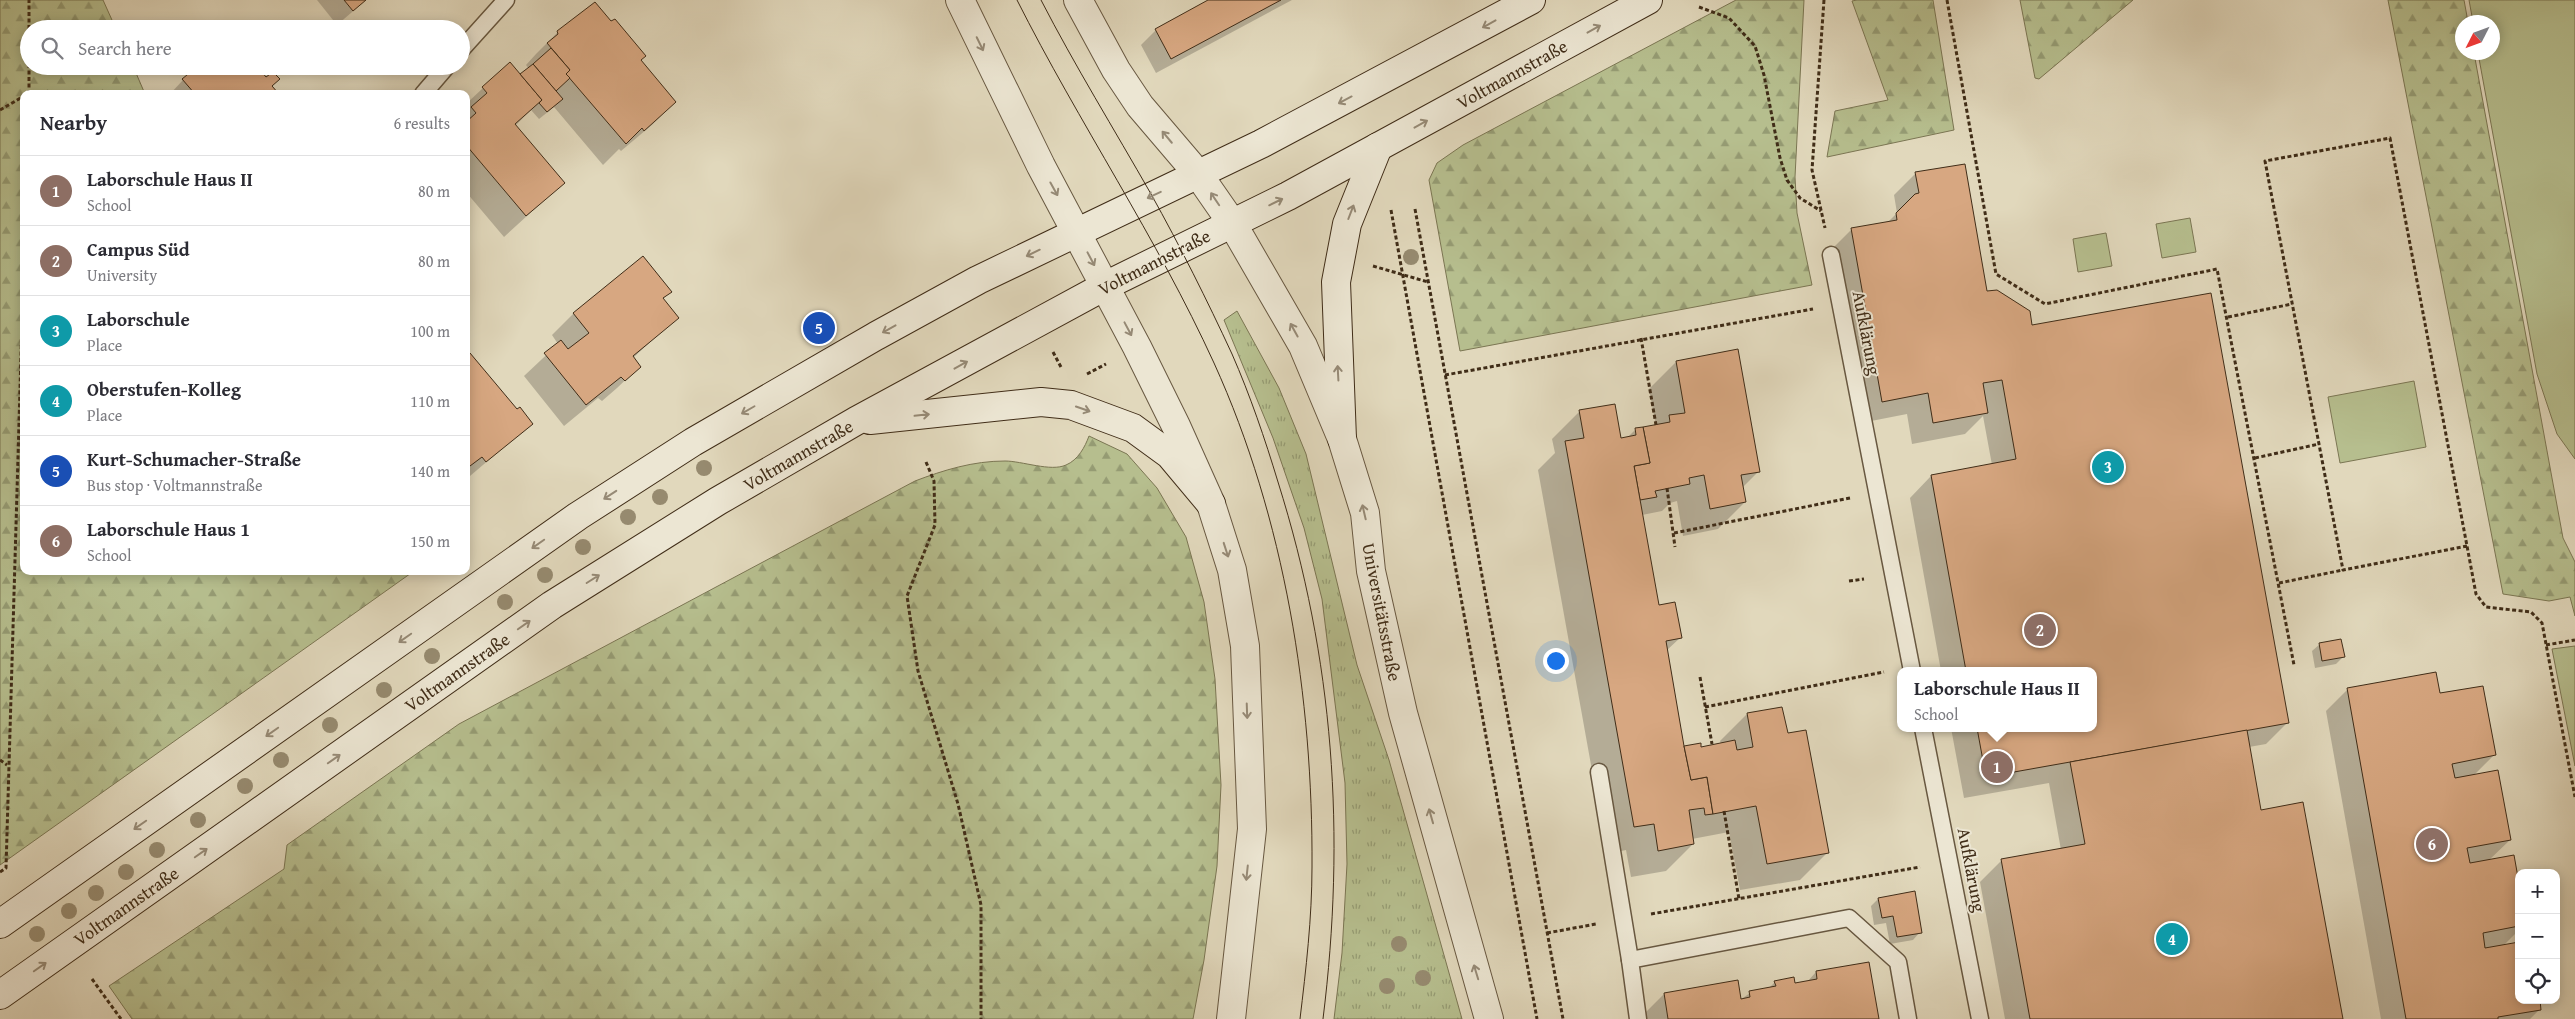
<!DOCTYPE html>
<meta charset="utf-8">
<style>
:root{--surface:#fff;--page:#f2f2f3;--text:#2b2b33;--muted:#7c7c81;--line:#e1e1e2;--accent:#7c3aed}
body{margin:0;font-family:"Gentium Book Plus",serif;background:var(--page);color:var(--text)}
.controls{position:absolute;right:15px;bottom:15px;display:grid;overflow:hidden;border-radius:10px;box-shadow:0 2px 12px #0003}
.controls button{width:45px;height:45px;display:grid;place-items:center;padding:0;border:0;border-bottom:1px solid var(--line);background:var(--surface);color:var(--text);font:25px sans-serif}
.compass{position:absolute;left:2455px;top:15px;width:45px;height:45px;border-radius:50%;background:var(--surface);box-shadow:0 2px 12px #0003;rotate:228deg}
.you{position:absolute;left:1555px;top:660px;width:18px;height:18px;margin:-12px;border:4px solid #fff;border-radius:50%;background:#1a73e8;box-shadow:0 0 0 8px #1a73e833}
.badge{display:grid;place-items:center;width:32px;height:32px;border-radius:50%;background:var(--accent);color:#fff;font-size:16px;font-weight:700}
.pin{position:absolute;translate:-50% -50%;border:2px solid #fff;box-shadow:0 1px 5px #0006}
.popup{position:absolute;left:1897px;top:667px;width:200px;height:65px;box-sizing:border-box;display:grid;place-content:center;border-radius:10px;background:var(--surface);filter:drop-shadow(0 1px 4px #0005);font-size:16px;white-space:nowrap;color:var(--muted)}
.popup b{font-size:19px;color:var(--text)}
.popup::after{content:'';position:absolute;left:50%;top:100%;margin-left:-10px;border:10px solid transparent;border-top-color:var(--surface)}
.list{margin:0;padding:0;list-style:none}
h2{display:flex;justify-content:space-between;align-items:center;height:65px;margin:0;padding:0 20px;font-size:21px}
h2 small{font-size:16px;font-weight:400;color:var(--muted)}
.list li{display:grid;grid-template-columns:32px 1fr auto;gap:15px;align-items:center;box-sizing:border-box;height:70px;padding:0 20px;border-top:1px solid var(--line)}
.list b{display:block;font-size:19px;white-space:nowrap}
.list p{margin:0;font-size:16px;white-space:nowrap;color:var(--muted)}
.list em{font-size:16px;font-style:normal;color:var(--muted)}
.icon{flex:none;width:28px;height:28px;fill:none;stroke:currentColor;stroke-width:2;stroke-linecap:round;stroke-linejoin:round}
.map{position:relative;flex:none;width:2575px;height:1019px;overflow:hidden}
.search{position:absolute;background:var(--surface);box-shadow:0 2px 12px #0003;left:20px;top:20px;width:450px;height:55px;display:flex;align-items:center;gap:12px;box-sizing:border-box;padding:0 18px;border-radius:28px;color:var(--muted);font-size:19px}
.panel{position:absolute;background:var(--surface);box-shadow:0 2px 12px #0003;left:20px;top:90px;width:450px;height:485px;border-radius:10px}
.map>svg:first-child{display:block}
</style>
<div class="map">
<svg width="2575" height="1019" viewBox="0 0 2575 1019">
<defs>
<pattern id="grass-tufts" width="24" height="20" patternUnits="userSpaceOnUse" patternTransform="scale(1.25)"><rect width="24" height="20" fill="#b6be8e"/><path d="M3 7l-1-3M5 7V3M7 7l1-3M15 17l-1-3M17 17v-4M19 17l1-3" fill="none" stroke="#959b73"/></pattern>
<pattern id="forest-firs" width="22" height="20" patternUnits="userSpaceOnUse" patternTransform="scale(1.25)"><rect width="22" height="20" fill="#b6be8e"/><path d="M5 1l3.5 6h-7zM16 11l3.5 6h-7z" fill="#959b73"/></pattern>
</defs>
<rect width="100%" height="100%" fill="#e1d8bc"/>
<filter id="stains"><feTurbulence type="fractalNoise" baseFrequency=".004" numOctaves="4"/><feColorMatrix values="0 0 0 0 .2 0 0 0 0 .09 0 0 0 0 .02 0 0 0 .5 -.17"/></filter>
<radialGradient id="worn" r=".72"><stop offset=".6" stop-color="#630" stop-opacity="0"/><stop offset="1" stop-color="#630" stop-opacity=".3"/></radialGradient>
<path fill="url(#grass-tufts)" stroke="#7b7653" d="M 1237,311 L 1279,388 L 1306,454 L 1357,665 L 1389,760 L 1462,1019 L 1334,1019 L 1342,953 L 1347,864 L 1345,783 L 1322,599 L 1304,528 L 1273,438 L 1224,320 Z"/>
<g fill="url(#forest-firs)" stroke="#7b7653">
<path d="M 0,0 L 103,0 L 116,29 L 29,29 L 29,66 L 133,66 L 145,94 L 24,94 L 24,571 L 414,571 L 0,865 Z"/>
<path d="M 1736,0 L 1804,0 L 1795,177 L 1797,213 L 1812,285 L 1460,351 L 1429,180 L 1437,163 L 1463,145 Z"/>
<path d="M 1857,0 L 1933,0 L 1954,130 L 1827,157 L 1835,111 L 1888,100 L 1852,1 Z"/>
<path d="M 2020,0 L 2133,0 L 2039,79 L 2035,78 Z"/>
<path d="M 2388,0 L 2464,0 L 2468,22 L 2462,22 L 2462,52 L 2474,53 L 2563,538 L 2575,562 L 2575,616 L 2570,597 L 2549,601 L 2503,594 Z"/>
<path d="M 1089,436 L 1127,454 L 1157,488 L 1186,537 L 1204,602 L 1215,679 L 1221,785 L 1217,866 L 1204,960 L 1193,1019 L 132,1019 L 109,986 L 284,869 L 287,845 L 459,724 L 915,481 C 944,470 973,461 1005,461 C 1022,461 1051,472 1066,465 C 1078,460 1085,447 1089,436 Z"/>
</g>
<g fill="#b6be8e" stroke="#7b7653">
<path d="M 2469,0 L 2575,0 L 2575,459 L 2557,434 L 2537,374 L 2478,53 L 2492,52 L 2492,22 L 2473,22 Z"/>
<path d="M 2190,218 L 2196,252 L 2162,258 L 2156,224 Z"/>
<path d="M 2106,233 L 2112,266 L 2078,272 L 2073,239 Z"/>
<path d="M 2414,381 L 2426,447 L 2340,463 L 2328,397 Z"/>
<path d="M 2575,646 L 2575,766 L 2552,649 Z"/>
</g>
<g fill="#0003">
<path d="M 317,0 L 366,0 L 337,25 Z"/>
<path d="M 1211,0 L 1292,0 L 1156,73 L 1141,45 L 1156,30 Z"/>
<path d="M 558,32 L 640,60 L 675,102 L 653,124 L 621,151 L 619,149 L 603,165 L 554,107 L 539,119 L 531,110 L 515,126 L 563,183 L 504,237 L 466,192 L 466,104 L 483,88 L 520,76 L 529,69 L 526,65 L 536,54 Z"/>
<path d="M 183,80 L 271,86 L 278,94 L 170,94 Z"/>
<path d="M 1916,173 L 1986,293 L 2031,327 L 2288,722 L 2266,744 L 2249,747 L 2260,811 L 2341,1019 L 2005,1019 L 1980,882 L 2002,860 L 2061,850 L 2049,783 L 1964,798 L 1951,728 L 2093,728 L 2093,671 L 1941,671 L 1910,498 L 1931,476 L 1992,465 L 1983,416 L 1965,434 L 1912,444 L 1907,414 L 1861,423 L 1830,251 L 1852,229 L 1888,222 L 1897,213 L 1894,195 Z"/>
<path d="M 642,258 L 670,292 L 663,299 L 677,317 L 633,358 L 639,367 L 617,388 L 602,401 L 598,398 L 564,426 L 524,376 L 558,344 L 552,335 L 573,314 Z"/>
<path d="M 466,358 L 531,424 L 470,476 L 466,471 Z"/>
<path d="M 1676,362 L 1759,471 L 1742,488 L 1745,502 L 1718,529 L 1683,536 L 1677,501 L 1670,503 L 1662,511 L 1642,515 L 1658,606 L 1681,637 L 1666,651 L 1683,747 L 1700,748 L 1721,744 L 1720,741 L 1747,714 L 1787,735 L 1828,852 L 1800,880 L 1740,890 L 1729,832 L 1692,839 L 1693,844 L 1666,871 L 1631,877 L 1626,850 L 1607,854 L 1538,470 L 1555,453 L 1552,439 L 1580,411 L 1620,439 L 1627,438 L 1635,430 L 1656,426 L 1649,389 Z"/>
<path d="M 2320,644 L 2343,657 L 2336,664 L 2315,668 L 2312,651 Z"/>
<path d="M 2347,690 L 2439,695 L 2494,755 L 2473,776 L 2510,840 L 2488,861 L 2519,890 L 2519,930 L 2503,946 L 2519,1000 L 2540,1009 L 2530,1019 L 2381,1019 L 2326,711 Z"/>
<path d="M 1878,899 L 1920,932 L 1913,940 L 1890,944 L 1886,923 L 1874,925 L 1871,906 Z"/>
<path d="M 1816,972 L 1878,1019 L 1639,1019 L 1664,994 L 1740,1000 L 1750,993 L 1768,989 L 1775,982 L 1794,984 L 1807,982 Z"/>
</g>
<g fill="#d7a781" stroke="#402d18">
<path d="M 344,0 L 366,0 L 353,11 Z"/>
<path d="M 1208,0 L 1281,0 L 1171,59 L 1155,29 Z"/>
<path d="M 595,2 L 611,21 L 615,19 L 646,56 L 641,60 L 676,102 L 644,131 L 642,128 L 626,144 L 566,74 L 570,70 L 547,43 L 558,34 L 557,31 Z"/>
<path d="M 551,48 L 570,70 L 566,74 L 570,78 L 556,91 L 533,64 Z"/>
<path d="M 510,62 L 542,100 L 515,124 L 565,183 L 526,216 L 466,145 L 466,122 L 476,113 L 471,107 L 487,93 L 482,87 Z"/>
<path d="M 533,64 L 563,99 L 547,112 L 539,103 L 542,100 L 520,74 Z"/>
<path d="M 198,66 L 257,66 L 266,77 L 273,72 L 280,79 L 272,86 L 279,94 L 195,94 L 182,79 Z"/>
<path d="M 1965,164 L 1987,291 L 1997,290 L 2030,311 L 2032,325 L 2211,293 L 2289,723 L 1986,777 L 1977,728 L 2093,728 L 2093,671 L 1966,671 L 1931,475 L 2016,459 L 2002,380 L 1983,383 L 1988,413 L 1933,423 L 1928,393 L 1882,402 L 1851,228 L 1897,220 L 1896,213 L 1915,194 L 1919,193 L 1915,172 Z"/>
<path d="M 643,256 L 672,292 L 663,298 L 679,318 L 633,356 L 641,367 L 625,381 L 621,377 L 586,405 L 544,353 L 561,340 L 568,349 L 589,333 L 573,313 Z"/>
<path d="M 1738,349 L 1760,472 L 1741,475 L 1746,502 L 1710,509 L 1704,475 L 1689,478 L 1690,484 L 1655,491 L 1657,497 L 1640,500 L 1634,466 L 1650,463 L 1643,427 L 1670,422 L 1669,415 L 1685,413 L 1676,361 Z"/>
<path d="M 470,353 L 517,409 L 520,407 L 533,424 L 486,462 L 482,457 L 466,469 L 466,357 Z"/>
<path d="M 1615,404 L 1621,438 L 1636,435 L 1635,428 L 1643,427 L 1650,463 L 1634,466 L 1659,605 L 1675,602 L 1682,638 L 1666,641 L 1684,746 L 1691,780 L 1707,777 L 1713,814 L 1705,815 L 1704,808 L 1689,810 L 1694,844 L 1658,851 L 1654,824 L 1634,827 L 1565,441 L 1584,438 L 1579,410 Z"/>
<path d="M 2341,639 L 2345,657 L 2322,661 L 2319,643 Z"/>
<path d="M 2436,672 L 2440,693 L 2483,686 L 2496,755 L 2452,764 L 2455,778 L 2498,770 L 2511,840 L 2467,848 L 2470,863 L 2514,855 L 2519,883 L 2519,926 L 2483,933 L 2485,948 L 2519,942 L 2519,1000 L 2540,1000 L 2541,1010 L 2498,1017 L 2498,1019 L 2406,1019 L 2347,688 Z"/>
<path d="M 1782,707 L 1788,733 L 1806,730 L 1829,853 L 1767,864 L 1756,806 L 1713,814 L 1707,777 L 1691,780 L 1684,746 L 1701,743 L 1701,747 L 1735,740 L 1737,750 L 1753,747 L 1747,713 Z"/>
<path d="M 2247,730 L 2261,810 L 2303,802 L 2343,1019 L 2030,1019 L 2001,859 L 2085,844 L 2070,762 Z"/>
<path d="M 1915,891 L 1922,933 L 1897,937 L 1893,916 L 1882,918 L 1878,898 Z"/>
<path d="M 1869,962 L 1879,1019 L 1668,1019 L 1664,993 L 1738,980 L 1741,999 L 1750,997 L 1749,991 L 1776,986 L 1774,981 L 1794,977 L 1795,983 L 1817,979 L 1816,971 Z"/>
</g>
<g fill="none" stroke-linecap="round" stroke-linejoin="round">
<g stroke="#685841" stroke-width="19">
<g id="lane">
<path d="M 461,50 L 506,0"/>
<path d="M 423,94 L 447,66"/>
<path d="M 1831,255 L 1912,671"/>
<path d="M 1923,728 L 1980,1019"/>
<path d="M 1599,772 L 1630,960"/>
<path d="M 1638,1019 L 1630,960 L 1849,918 L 1898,962 L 1908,1019"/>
</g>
</g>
<g stroke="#685841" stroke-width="30">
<g id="street">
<path d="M 960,0 L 1041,166 L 1137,347 L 1176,426 L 1211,504 L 1232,570 L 1245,646 L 1252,829 L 1231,1019"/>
<path d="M 1078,0 L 1116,70 L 1140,106 L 1198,174 L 1232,223 L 1303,346 L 1342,439 L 1365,513 L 1371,571 L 1403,713 L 1489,1019"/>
</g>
</g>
<g stroke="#402d18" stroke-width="30">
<g id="secondary">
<path d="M 870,420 L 1041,402 L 1071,405 L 1133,428 L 1170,455 L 1211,504"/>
<path d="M 1342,439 L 1336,282 L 1347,224 L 1378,147"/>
<path d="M 0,924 L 578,516 L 693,442 L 876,336 L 978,280 L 1261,144 L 1531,0"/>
<path d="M 0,995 L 552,605 L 718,501 L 856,421 L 1105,286 L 1288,196 L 1648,0"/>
</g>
</g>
<g stroke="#402d18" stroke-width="3" stroke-dasharray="4 2.5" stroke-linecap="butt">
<path d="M 1824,0 L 1812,170 L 1825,228"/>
<path d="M 1947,0 L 1996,274 L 2045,304 L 2217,269 L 2294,665"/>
<path d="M 1699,7 L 1729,18 L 1755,46 L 1764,75 L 1780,158 L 1787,180 L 1800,198 L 1821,211"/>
<path d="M 29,29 L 29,0"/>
<path d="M 29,94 L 29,66"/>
<path d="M 0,110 L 24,96"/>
<path d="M 1415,209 L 1563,1019"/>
<path d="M 1391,210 L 1537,1019"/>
<path d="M 1373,266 L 1428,282"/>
<path d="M 2228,317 L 2292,304"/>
<path d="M 1641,338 L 1656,425"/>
<path d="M 1053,352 L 1062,369"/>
<path d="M 1087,374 L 1106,364"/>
<path d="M 1445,375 L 1813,309"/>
<path d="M 2255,458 L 2319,444"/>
<path d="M 926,462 L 934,481 L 935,525 L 907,596 L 918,671 L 958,804 L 981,905 L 981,1019"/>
<path d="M 1667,488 L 1675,547"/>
<path d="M 1674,533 L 1850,498"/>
<path d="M 2467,546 L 2343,570 L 2265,161 L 2390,138 L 2467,546 L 2476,594 L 2486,607 L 2531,612 L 2542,623 L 2575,797"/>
<path d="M 1849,581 L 1864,579"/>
<path d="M 2279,583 L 2343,570"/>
<path d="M 2546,645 L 2575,640"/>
<path d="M 1700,677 L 1712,744"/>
<path d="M 1705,707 L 1884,672"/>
<path d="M 0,760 L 7,765"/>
<path d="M 1724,811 L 1739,899"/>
<path d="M 0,872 L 6,868 L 24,252"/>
<path d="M 1651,914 L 1920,867"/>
<path d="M 1547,933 L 1596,924"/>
<path d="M 92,979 L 121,1019"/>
</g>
<use href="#lane" stroke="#ece6d3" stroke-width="16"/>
<use href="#street" stroke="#ece6d3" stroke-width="28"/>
<use href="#secondary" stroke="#ece6d3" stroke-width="28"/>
<g stroke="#402d18" stroke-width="1">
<path d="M 1017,0 C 1079,123 1157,238 1214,363 C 1285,519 1313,698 1312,867 C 1312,918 1306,969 1300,1019"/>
<path d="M 1041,0 C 1075,66 1114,129 1151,194 C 1180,246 1207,300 1232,354 C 1250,395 1265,439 1278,482 C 1334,660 1346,834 1323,1019"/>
</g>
</g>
<g fill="#968a6f">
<circle cx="1411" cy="257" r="8"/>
<circle cx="704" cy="468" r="8"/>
<circle cx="660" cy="497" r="8"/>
<circle cx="628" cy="517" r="8"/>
<circle cx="583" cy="547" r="8"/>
<circle cx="545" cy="575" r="8"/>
<circle cx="505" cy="602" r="8"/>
<circle cx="432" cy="656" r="8"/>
<circle cx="384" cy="690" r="8"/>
<circle cx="330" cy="725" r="8"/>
<circle cx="281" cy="760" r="8"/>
<circle cx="245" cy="786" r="8"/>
<circle cx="198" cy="820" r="8"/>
<circle cx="157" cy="850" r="8"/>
<circle cx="126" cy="872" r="8"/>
<circle cx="96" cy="893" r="8"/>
<circle cx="69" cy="911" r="8"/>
<circle cx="37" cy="934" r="8"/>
<circle cx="1399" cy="944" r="8"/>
<circle cx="1423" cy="978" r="8"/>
<circle cx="1387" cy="986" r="8"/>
</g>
<defs><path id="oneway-shaft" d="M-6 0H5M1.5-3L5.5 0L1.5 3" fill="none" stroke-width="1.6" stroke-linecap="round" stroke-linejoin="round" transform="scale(1.25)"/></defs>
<g stroke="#968a76">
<use href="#oneway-shaft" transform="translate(1489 24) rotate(151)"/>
<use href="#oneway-shaft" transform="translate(1594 29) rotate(-29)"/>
<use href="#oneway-shaft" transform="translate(980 44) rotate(64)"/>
<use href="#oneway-shaft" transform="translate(1345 100) rotate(152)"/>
<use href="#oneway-shaft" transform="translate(1421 124) rotate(-29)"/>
<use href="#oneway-shaft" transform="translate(1167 137) rotate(-130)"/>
<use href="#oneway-shaft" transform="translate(1054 189) rotate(61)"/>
<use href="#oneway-shaft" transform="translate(1154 195) rotate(155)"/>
<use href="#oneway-shaft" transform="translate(1215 199) rotate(-124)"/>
<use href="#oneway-shaft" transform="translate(1276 202) rotate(-26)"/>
<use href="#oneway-shaft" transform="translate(1351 212) rotate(-69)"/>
<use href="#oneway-shaft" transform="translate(1033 253) rotate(154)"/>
<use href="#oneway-shaft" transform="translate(1091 259) rotate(62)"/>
<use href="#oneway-shaft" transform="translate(889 329) rotate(151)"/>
<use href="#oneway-shaft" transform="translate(1128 329) rotate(62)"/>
<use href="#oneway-shaft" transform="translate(1294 330) rotate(-119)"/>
<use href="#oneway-shaft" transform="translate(961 365) rotate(-29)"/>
<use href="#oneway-shaft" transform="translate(1338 373) rotate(-93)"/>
<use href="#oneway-shaft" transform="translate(1083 409) rotate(19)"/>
<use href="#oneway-shaft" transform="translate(748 410) rotate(150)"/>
<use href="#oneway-shaft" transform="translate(922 415) rotate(-6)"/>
<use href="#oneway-shaft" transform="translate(610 495) rotate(147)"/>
<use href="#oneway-shaft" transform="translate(1364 512) rotate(-103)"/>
<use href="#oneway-shaft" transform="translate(538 544) rotate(145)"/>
<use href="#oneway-shaft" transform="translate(1226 550) rotate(72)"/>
<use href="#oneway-shaft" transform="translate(593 579) rotate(-32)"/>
<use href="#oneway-shaft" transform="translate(524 625) rotate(-35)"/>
<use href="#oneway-shaft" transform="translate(405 638) rotate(145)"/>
<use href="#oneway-shaft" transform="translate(1247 711) rotate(88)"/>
<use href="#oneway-shaft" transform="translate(272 732) rotate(145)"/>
<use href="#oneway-shaft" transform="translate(334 759) rotate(-35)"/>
<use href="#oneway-shaft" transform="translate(1431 816) rotate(-106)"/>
<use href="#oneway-shaft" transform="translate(140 825) rotate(145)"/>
<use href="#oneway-shaft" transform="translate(201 853) rotate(-35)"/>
<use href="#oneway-shaft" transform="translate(1247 873) rotate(96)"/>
<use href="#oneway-shaft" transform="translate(40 967) rotate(-35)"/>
<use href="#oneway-shaft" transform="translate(1476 972) rotate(-107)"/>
</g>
<g text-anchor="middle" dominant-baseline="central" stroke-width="4" stroke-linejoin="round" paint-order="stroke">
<g font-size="18" fill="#402d18" stroke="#ece6d3">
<text transform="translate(1512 74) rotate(-29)">Voltmannstraße</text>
<text transform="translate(1154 262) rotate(-27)">Voltmannstraße</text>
<text transform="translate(1867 333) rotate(79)">Aufklärung</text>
<text transform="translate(798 455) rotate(-30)">Voltmannstraße</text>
<text transform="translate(1382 612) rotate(79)">Universitätsstraße</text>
<text transform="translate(457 672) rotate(-35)">Voltmannstraße</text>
<text transform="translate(1972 870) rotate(79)">Aufklärung</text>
<text transform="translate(126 906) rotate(-35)">Voltmannstraße</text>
</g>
</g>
<rect width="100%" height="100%" filter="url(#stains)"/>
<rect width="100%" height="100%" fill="url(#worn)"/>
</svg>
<div class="controls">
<button>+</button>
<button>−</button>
<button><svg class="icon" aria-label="locate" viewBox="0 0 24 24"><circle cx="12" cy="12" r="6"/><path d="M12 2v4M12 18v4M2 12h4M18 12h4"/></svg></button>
</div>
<svg class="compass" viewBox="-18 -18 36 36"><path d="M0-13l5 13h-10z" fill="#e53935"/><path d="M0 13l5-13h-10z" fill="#7c7c81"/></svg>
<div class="you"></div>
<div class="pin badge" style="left:1997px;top:767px;background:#8d6e63">1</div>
<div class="popup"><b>Laborschule Haus II</b>School</div>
<div class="pin badge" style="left:2040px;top:630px;background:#8d6e63">2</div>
<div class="pin badge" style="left:2108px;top:467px;background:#0f9aa8">3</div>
<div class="pin badge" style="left:2172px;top:939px;background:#0f9aa8">4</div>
<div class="pin badge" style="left:819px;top:328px;background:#1a4fb4">5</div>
<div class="pin badge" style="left:2432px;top:844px;background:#8d6e63">6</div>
<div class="search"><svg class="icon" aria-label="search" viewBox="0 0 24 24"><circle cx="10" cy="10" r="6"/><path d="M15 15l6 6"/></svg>Search here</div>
<section class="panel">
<h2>Nearby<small>6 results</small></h2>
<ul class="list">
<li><span class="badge" style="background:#8d6e63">1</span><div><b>Laborschule Haus II</b><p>School</p></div><em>80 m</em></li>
<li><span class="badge" style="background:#8d6e63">2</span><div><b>Campus Süd</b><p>University</p></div><em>80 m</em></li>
<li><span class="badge" style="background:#0f9aa8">3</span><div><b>Laborschule</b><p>Place</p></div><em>100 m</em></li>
<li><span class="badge" style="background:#0f9aa8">4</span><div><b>Oberstufen-Kolleg</b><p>Place</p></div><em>110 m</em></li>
<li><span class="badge" style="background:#1a4fb4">5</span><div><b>Kurt-Schumacher-Straße</b><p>Bus stop · Voltmannstraße</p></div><em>140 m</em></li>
<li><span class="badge" style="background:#8d6e63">6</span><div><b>Laborschule Haus 1</b><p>School</p></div><em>150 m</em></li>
</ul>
</section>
</div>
